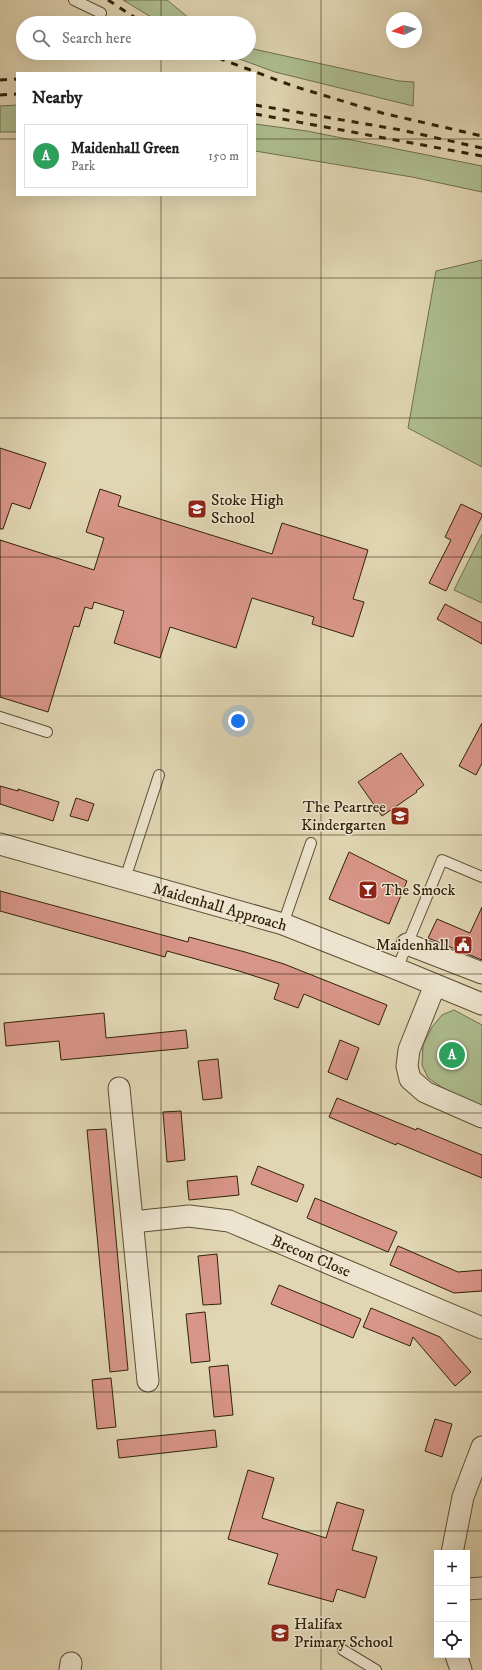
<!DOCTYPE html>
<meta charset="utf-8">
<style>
:root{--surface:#fff;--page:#f6f6f6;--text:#222;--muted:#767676;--line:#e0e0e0;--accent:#8f2418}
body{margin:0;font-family:"IM FELL DW Pica",serif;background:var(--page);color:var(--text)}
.controls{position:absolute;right:12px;bottom:12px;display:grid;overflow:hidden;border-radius:0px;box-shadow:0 4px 16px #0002}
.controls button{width:36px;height:36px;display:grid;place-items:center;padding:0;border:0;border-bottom:1px solid var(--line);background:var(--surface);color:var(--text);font:20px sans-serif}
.compass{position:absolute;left:386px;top:12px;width:36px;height:36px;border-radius:50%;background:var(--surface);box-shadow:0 4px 16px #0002;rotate:265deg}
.you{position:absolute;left:238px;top:721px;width:14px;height:14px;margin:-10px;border:3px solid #fff;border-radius:50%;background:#1a73e8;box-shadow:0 0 0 6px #1a73e833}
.badge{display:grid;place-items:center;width:26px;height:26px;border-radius:50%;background:var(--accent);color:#fff;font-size:13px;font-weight:700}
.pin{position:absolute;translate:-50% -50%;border:2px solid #fff;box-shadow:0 1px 4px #0006}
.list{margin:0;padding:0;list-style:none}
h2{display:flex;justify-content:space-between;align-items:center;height:52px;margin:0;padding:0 16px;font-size:17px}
h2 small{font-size:13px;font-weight:400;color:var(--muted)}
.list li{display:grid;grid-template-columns:26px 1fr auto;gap:12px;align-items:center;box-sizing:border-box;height:64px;margin:0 8px 8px;padding:0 8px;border:1px solid var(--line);border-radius:0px}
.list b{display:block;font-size:15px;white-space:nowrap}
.list p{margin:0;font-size:13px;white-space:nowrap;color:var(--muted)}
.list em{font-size:13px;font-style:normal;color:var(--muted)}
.icon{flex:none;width:22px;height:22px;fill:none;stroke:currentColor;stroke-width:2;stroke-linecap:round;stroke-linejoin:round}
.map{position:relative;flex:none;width:482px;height:1670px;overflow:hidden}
.search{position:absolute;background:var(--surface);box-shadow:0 4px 16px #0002;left:16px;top:16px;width:240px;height:44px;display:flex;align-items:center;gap:10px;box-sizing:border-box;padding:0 14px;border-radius:22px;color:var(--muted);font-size:15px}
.panel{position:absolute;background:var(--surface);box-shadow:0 4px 16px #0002;left:16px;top:72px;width:240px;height:124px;border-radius:0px}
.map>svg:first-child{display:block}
</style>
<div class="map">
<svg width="482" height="1670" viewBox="0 0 482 1670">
<rect width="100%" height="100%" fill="#e1d6b3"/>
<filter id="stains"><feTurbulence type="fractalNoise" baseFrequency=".005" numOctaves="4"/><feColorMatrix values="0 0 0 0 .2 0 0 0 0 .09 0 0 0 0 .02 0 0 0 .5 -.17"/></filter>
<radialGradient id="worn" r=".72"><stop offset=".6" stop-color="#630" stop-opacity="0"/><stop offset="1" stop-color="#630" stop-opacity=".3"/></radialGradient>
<g fill="#aebe90" stroke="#70704d">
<path d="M 123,0 L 167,0 L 195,23 L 161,23 Z"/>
<path d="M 249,48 L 399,81 L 414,82 L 413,106 L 275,72 L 223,53 L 249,53 Z"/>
<path d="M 17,105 L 17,132 L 0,132 L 0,106 Z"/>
<path d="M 255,124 L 307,131 L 482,166 L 482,192 L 412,177 L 255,151 Z"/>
<path d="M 482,260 L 482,467 L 408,428 L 436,271 Z"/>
<path d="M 482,534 L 482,603 L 454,590 Z"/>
<path d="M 454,1010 L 482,1025 L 482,1108 L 454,1095 L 428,1078 L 422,1065 L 423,1045 L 432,1027 L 442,1015 Z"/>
</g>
<g fill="#d89589" stroke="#31210a">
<path d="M 0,448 L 46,463 L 30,509 L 12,503 L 3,529 L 0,529 Z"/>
<path d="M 100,489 L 121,496 L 118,506 L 272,554 L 282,523 L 368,550 L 353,599 L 364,602 L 353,637 L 312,624 L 314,617 L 252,598 L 236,648 L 170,627 L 160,658 L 114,643 L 124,611 L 94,602 L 92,609 L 85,607 L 79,627 L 74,626 L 48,712 L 0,697 L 0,540 L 94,570 L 104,538 L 86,532 Z"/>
<path d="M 461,504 L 482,514 L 482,516 L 446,591 L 429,583 L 451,540 L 445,537 Z"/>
<path d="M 445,604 L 482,623 L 482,644 L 437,619 Z"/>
<path d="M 482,723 L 482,763 L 476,775 L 459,766 Z"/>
<path d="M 401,753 L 424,785 L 416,791 L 417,792 L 382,816 L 358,782 Z"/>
<path d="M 0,786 L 18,791 L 18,789 L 59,802 L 53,821 L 0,804 Z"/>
<path d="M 76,798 L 94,804 L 88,821 L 70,816 Z"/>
<path d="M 349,852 L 407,881 L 389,924 L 329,899 Z"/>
<path d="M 0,891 L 188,942 L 189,937 L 245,952 L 284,964 L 387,1005 L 379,1025 L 304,994 L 298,1008 L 274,999 L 279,984 L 239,971 L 167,951 L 165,957 L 0,911 Z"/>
<path d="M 482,907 L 482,960 L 428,938 L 437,919 L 470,933 Z"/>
<path d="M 104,1013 L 106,1038 L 186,1030 L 188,1048 L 61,1060 L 59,1041 L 6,1046 L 4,1023 Z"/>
<path d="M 340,1040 L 359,1048 L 347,1080 L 328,1072 Z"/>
<path d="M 218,1059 L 222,1098 L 203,1100 L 198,1061 Z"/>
<path d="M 337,1098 L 416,1130 L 417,1128 L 482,1155 L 482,1178 L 397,1143 L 396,1145 L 329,1117 Z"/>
<path d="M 181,1111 L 185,1160 L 167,1162 L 163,1112 Z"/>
<path d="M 106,1129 L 128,1370 L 110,1372 L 87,1130 Z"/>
<path d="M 258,1166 L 304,1185 L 297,1202 L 251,1184 Z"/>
<path d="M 237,1176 L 239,1195 L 189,1200 L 187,1181 Z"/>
<path d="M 315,1198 L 397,1232 L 388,1252 L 307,1218 Z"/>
<path d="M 398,1246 L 458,1272 L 482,1270 L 482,1291 L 454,1293 L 390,1265 Z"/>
<path d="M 217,1254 L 221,1304 L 203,1305 L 198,1256 Z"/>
<path d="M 279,1285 L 361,1319 L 353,1338 L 271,1304 Z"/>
<path d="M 371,1308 L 440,1337 L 471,1372 L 455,1386 L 413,1337 L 410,1346 L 363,1327 Z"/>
<path d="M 205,1312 L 210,1361 L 191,1363 L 186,1314 Z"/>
<path d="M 228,1365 L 233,1415 L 214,1417 L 209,1367 Z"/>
<path d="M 111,1378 L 116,1427 L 97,1429 L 92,1380 Z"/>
<path d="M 435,1419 L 452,1424 L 442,1457 L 425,1451 Z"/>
<path d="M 215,1430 L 217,1447 L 119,1458 L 117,1440 Z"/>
<path d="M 248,1470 L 274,1478 L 262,1518 L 326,1538 L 337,1502 L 364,1510 L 352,1550 L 377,1557 L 365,1598 L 337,1589 L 333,1602 L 268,1584 L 278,1554 L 228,1539 Z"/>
</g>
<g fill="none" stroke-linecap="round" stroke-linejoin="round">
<g stroke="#5d4e34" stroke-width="12">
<g id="lane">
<path d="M 74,0 L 101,13"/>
<path d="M 0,717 L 47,732"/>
<path d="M 125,879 L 159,775"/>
<path d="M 283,924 L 311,843"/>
<path d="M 397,969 L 442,860 L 482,877"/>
<path d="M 343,1650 L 376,1670"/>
</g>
</g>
<g stroke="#5d4e34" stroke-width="23">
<g id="street">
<path d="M 0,844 L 283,924 L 397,969 L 482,1004"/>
<path d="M 407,944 L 482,973"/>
<path d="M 435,985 L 409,1050 L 407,1066 L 410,1079 L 425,1092 L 482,1117"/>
<path d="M 119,1088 L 148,1381"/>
<path d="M 133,1222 L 189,1216 L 229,1221 L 482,1328"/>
<path d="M 452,1553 L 463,1497 L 482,1447"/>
<path d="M 467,1589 L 482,1588"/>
<path d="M 456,1655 L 461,1670"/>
<path d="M 70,1670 L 71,1663"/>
</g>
</g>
<use href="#lane" stroke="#ece4ce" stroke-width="10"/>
<use href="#street" stroke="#ece4ce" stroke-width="21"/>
<g stroke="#31210a" stroke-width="3" stroke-dasharray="7 7" stroke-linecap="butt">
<path d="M 108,0 L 143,23"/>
<path d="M 205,53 L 293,86 L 382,113 L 482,136"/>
<path d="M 0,80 L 17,79"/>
<path d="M 0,95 L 17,94"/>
<path d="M 255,105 L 401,130 L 482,148"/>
<path d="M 255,114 L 482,156"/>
</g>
</g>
<path fill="none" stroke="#31210a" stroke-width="1" stroke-opacity="0.55" d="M 161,0 L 161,23M 321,0 L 321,1670M 161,53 L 161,73M 0,139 L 17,139M 255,139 L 482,139M 161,195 L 161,1670M 0,278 L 482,278M 0,418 L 482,418M 0,557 L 482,557M 0,696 L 482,696M 0,835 L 482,835M 0,974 L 482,974M 0,1113 L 482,1113M 0,1252 L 482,1252M 0,1392 L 482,1392M 0,1531 L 482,1531"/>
<defs>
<g id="school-square" transform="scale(1)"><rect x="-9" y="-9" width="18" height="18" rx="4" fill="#8f2418" stroke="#ece4ce"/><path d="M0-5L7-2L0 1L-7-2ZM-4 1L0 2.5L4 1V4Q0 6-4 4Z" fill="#fff"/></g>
<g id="bar-square" transform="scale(1)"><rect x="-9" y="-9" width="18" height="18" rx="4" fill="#8f2418" stroke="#ece4ce"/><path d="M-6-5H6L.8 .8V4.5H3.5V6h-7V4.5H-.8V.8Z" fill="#fff"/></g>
<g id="civic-square" transform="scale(1)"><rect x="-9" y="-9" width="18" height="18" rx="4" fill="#8f2418" stroke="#ece4ce"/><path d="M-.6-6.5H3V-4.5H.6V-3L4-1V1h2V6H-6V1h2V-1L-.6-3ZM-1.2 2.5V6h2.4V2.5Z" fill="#fff"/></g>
</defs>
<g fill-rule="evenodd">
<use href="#school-square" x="197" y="509"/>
<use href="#school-square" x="400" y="816"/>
<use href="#bar-square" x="368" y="890"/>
<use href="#civic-square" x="463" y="945"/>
<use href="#school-square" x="280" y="1633"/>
</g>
<g text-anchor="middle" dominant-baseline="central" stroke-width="3" stroke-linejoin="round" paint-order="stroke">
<g font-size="16" fill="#31210a" stroke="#ece4ce" text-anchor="start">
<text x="211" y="500">Stoke High<tspan x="211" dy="18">School</tspan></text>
<text x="386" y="807" text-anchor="end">The Peartree<tspan x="386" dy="18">Kindergarten</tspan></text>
<text x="382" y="890">The Smock</text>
<text x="449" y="945" text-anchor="end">Maidenhall</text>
<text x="294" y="1624">Halifax<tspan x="294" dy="18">Primary School</tspan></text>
</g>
<g font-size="16" fill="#31210a" stroke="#ece4ce">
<text transform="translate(220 907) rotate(16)">Maidenhall Approach</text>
<text transform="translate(311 1256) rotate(23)">Brecon Close</text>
</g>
</g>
<rect width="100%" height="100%" filter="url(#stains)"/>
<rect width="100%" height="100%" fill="url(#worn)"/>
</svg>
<div class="controls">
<button>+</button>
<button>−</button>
<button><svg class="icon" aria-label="locate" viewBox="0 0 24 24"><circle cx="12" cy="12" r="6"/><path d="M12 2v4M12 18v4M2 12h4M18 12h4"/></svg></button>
</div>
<svg class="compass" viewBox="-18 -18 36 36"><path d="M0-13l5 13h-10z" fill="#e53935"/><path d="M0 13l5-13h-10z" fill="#767676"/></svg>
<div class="you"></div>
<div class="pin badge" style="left:452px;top:1055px;background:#2e9e5b">A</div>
<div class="search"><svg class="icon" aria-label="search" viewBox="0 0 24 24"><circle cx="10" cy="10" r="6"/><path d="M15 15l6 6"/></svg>Search here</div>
<section class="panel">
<h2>Nearby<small></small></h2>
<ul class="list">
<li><span class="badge" style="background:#2e9e5b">A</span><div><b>Maidenhall Green</b><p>Park</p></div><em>150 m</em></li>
</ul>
</section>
</div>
